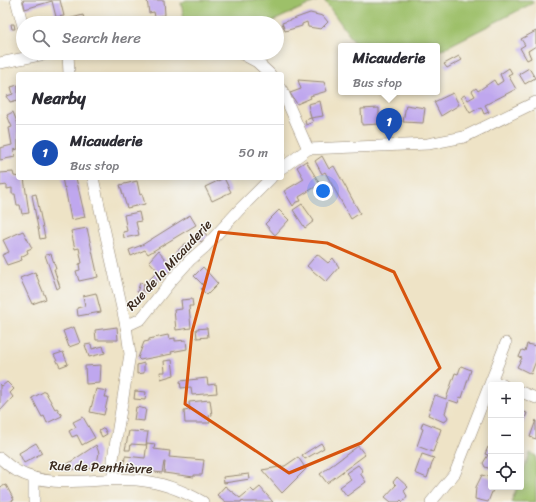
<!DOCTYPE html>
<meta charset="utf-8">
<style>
:root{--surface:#fff;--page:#f2f2f3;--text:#2b2b33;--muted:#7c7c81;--line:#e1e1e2;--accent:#b5179e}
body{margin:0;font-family:Sriracha,sans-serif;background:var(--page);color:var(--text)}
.controls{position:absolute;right:12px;bottom:12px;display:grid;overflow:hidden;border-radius:4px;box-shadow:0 2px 10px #0003}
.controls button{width:36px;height:36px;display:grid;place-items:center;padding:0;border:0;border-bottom:1px solid var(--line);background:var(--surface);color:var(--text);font:20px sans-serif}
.you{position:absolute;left:323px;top:191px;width:14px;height:14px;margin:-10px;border:3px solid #fff;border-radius:50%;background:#1a73e8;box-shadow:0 0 0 6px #1a73e833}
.badge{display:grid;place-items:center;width:26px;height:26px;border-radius:50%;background:var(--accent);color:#fff;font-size:13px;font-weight:700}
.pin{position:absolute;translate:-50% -33px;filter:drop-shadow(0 1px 2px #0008)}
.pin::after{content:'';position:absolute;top:21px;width:14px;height:12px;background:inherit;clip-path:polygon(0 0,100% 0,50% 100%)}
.popup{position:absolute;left:338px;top:43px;width:102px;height:52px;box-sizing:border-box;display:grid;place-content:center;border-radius:4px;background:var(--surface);filter:drop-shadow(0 1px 3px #0005);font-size:13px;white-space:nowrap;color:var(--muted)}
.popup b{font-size:15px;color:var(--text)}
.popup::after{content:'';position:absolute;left:50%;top:100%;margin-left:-8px;border:8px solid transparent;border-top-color:var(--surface)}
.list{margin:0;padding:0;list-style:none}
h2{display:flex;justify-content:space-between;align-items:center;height:52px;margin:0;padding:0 16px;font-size:17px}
h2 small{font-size:13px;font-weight:400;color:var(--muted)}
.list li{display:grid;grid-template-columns:26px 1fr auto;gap:12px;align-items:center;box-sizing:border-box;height:56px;padding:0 16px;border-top:1px solid var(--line)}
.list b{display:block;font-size:15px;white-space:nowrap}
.list p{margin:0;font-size:13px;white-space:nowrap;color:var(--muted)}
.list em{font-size:13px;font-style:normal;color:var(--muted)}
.icon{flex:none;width:22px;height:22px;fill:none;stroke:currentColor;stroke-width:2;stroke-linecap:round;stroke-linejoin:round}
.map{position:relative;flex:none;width:536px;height:502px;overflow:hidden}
.search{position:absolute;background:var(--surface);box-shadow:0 2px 10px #0003;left:16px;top:16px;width:268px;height:44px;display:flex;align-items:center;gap:10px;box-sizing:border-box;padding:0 14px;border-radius:22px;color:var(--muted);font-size:15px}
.panel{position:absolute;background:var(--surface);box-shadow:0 2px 10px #0003;left:16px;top:72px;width:268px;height:108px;border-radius:4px}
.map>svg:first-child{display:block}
</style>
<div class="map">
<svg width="536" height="502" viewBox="0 0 536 502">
<rect width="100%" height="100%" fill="#f6f6f2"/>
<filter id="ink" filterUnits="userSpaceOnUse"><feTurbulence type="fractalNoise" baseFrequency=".025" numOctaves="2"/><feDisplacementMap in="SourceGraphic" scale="8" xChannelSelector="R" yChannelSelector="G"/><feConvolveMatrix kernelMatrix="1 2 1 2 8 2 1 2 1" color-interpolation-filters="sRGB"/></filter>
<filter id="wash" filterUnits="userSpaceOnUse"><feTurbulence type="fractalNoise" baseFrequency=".012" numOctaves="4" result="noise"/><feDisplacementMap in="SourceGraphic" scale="16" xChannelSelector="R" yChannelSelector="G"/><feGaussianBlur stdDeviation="0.9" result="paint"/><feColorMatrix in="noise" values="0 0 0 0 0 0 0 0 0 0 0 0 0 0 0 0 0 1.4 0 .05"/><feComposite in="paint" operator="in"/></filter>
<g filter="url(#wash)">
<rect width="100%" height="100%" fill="#eee3c6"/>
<g fill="#9dc069" stroke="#6c7544">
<path d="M 186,0 L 319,0 L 269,23 L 185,23 L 181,3 Z"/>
<path d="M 324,0 L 532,0 L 533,3 L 437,52 L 437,46 L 357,46 Z"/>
<path d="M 530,453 L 536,456 L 536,502 L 511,502 L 517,487 L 521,487 L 521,477 Z"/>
</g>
<g id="blocks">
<g fill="#bfa7ee">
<path d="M 23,0 L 60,0 L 64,16 L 56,17 L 52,1 L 25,9 Z"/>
<path d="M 147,0 L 164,0 L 165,15 L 155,17 L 154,12 L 149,13 Z"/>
<path d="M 310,13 L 323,16 L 328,22 L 321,29 L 308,27 L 307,22 L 302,24 L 302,26 L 285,31 L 282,23 Z"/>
<path d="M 83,15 L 85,23 L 69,23 L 68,19 Z"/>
<path d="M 11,24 L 14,24 L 15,29 L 12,29 Z"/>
<path d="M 536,31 L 536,46 L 528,51 L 531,58 L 527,60 L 520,48 L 525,45 L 521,39 Z"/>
<path d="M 459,56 L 462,60 L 447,68 L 444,64 Z"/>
<path d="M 509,68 L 512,73 L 508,75 L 516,89 L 485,105 L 489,112 L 484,114 L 481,107 L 470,113 L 461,97 L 465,95 L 468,100 L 475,96 L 472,91 L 476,88 L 478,91 L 494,80 L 497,85 L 503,81 L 500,74 Z"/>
<path d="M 529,68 L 535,78 L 525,84 L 519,74 Z"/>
<path d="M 298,80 L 324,82 L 327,91 L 310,96 L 311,98 L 297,104 L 290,93 L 301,89 Z"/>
<path d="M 18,85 L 18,100 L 10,102 L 7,96 L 13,94 L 11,87 Z"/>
<path d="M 453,93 L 459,105 L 441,116 L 434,102 Z"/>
<path d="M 320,101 L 323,116 L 311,118 L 308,104 Z"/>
<path d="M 406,105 L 425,108 L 423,123 L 403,122 Z"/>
<path d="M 379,108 L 379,124 L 362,125 L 361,109 Z"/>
<path d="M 13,112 L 18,124 L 18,149 L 14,150 L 15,157 L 0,160 L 0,148 L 12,145 L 9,128 L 12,127 L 7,115 Z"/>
<path d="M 311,118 L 313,122 L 306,125 L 305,120 Z"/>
<path d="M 282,146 L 285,155 L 282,156 Z"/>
<path d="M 322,156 L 329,169 L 334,166 L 360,213 L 351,219 L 325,172 L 322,174 L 315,161 Z"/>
<path d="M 306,161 L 320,184 L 299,197 L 301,201 L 296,202 L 293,206 L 284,191 L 304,179 L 297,167 Z"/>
<path d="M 13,172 L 14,176 L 24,178 L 29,213 L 22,214 L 20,205 L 17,205 L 15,194 L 12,194 L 12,188 L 7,189 L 7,185 L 0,186 L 0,173 Z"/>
<path d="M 62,178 L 76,178 L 85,217 L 71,220 L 65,187 L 64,188 Z"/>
<path d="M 224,178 L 231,192 L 212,201 L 205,187 Z"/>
<path d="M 137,181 L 140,195 L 142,194 L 145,204 L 127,208 L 120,185 Z"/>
<path d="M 36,194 L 45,238 L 40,239 L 32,195 Z"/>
<path d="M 302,204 L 314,221 L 305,228 L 293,210 Z"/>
<path d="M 279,210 L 289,220 L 275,235 L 265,224 Z"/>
<path d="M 139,212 L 141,221 L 136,222 L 139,235 L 124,238 L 123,232 L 127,231 L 124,215 Z"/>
<path d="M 190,215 L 196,225 L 148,254 L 145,250 L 131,256 L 129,250 L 142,245 Z"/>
<path d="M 87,228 L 98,277 L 79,281 L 76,271 L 80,270 L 79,264 L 82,263 L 79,248 L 75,249 L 71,231 Z"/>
<path d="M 203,230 L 208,237 L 201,242 L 196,235 Z"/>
<path d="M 23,231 L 32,248 L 27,250 L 28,253 L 21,257 L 22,260 L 7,265 L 2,255 L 9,252 L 3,240 Z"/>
<path d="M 186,243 L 191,250 L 182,258 L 177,251 Z"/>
<path d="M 158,251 L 173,268 L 160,281 L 157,278 L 156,280 L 157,282 L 154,285 L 152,283 L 148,293 L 143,291 L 146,283 L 158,271 L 149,261 Z"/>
<path d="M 51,254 L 56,269 L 54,269 L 60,287 L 57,289 L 45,255 Z"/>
<path d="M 317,254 L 328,263 L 333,258 L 339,267 L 326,282 L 307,266 Z"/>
<path d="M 203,267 L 218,284 L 207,295 L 201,289 L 204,286 L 194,276 Z"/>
<path d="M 35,272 L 46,299 L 32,304 L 20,278 Z"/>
<path d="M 140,283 L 144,284 L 141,293 L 137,292 Z"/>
<path d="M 96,293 L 101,312 L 78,316 L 77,308 L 85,306 L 83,296 Z"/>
<path d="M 192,299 L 193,306 L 189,306 L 191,328 L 176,330 L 174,310 L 182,309 L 181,300 Z"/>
<path d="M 74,327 L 80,343 L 69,347 L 63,331 Z"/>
<path d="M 117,327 L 118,340 L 96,340 L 95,330 Z"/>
<path d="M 207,328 L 208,337 L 197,338 L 196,329 Z"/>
<path d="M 168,335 L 169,339 L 175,338 L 175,341 L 186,340 L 187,349 L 171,352 L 172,354 L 140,360 L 138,358 L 144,342 L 149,341 L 149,339 Z"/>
<path d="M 91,344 L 92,349 L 103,346 L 105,353 L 89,357 L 85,345 Z"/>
<path d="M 527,344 L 536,346 L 536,361 L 531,374 L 517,367 L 522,358 L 519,357 L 522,350 L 525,351 Z"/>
<path d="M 63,352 L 68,364 L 60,367 L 54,355 Z"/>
<path d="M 172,360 L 174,375 L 161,379 L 160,372 L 165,372 L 164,361 Z"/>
<path d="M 144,363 L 144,373 L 137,374 L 137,365 Z"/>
<path d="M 101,365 L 100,383 L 86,384 L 85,366 Z"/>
<path d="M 461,366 L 471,370 L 462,398 L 460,397 L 458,403 L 449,400 L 445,413 L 448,417 L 446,421 L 444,422 L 428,415 L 435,395 L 446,399 L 455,373 L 458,374 Z"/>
<path d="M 207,378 L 208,385 L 216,384 L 217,393 L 192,395 L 191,387 L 181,388 L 180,381 Z"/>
<path d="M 7,382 L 14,389 L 10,393 L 13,397 L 0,411 L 0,384 L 2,386 Z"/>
<path d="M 96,389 L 107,391 L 105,397 L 108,397 L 104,415 L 90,412 Z"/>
<path d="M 45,391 L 55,409 L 57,408 L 62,416 L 47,423 L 44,416 L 42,417 L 32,398 Z"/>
<path d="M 135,391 L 146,392 L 145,400 L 134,399 Z"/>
<path d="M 210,400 L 212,415 L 209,416 L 210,423 L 185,423 L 184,411 L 190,410 L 189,402 Z"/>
<path d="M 136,407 L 146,409 L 144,421 L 134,420 Z"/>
<path d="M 521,411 L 527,413 L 521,429 Z"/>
<path d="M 83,417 L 95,438 L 82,445 L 77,435 L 72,437 L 69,431 L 76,427 L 73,422 Z"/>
<path d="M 536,420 L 536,439 L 530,437 Z"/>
<path d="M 423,422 L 441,429 L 433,452 L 417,446 L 423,429 L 421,428 Z"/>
<path d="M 104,428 L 107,434 L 102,437 L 99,431 Z"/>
<path d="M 129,431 L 148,432 L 146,445 L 131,444 L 130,450 L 125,450 Z"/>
<path d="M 36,443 L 42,453 L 24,463 L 19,453 Z"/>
<path d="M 147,443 L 155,444 L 154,449 L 170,451 L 169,457 L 204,460 L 202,475 L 194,475 L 194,477 L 164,473 L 165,462 L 164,462 L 162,473 L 124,468 L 125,456 L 145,458 Z"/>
<path d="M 321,443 L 324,448 L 305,459 L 302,455 Z"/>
<path d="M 96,445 L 99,453 L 96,468 L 66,470 L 66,465 Z"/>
<path d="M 358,446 L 365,455 L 327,483 L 320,474 Z"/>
<path d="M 488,447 L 491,448 L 491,469 L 485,467 L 483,463 L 488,455 L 485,454 Z"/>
<path d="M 422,454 L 434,458 L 427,478 L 415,473 Z"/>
<path d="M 298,457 L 306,469 L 282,493 L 262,470 L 285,466 Z"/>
<path d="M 358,465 L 363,471 L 360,473 L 366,482 L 347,496 L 340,487 L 351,479 L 346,473 Z"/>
<path d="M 249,474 L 250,479 L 224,483 L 223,477 Z"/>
<path d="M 482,475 L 491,478 L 491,487 L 494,487 L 488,502 L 475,499 L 476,487 Z"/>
<path d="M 397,477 L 408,487 L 404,491 L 407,496 L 403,502 L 401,500 L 399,502 L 391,502 L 385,497 L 396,485 L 393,482 Z"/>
<path d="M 6,485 L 14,500 L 9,502 L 0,502 L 0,487 Z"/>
<path d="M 225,486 L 240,498 L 251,489 L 254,492 L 260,487 L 273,502 L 244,502 L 242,500 L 241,502 L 226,502 L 217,495 Z"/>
</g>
</g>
</g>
<g filter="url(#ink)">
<use href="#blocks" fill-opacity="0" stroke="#948672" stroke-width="1"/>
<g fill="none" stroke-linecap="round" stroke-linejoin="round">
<g stroke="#948672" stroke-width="12">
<g id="minor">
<path d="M 16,0 L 23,26"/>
<path d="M 68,53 L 69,74"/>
<path d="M 240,53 L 257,62 L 270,74"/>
<path d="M 0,63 L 50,53"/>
<path d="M 282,90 L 308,149"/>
<path d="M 282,168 L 308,149 L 428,144 L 464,137 L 536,102"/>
<path d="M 93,178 L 126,326 L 130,354 L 113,459 L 113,479"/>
<path d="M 126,326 L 141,319 L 171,281 L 190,260 L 205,247 L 240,209 L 271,178"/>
<path d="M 492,381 L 503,385"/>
<path d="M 521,392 L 536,398"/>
<path d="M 0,458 C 5,462 11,468 17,471 C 53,491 98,476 137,480 C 161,482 182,490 203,502"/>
<path d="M 34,478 L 34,502"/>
<path d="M 431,502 L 455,473 L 506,343"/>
</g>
</g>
<use href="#minor" stroke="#fff" stroke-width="11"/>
</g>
</g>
<path fill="none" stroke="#d7540e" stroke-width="3" stroke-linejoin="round" d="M 219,232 L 327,243 L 394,272 L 440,368 L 361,443 L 289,473 L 185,404 L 192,332 Z"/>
<g text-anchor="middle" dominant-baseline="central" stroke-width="3" stroke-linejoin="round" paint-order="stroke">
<g font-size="13" fill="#3b2a1e" stroke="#f6f6f2">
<text transform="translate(169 265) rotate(-47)">Rue de la Micauderie</text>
<text transform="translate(101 467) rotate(2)">Rue de Penthièvre</text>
</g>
</g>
</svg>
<div class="controls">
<button>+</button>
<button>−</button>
<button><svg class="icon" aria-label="locate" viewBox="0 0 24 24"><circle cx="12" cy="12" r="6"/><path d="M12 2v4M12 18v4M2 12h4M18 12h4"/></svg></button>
</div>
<div class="you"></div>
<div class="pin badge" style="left:389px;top:141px;background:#1a4fb4">1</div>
<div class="popup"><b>Micauderie</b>Bus stop</div>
<div class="search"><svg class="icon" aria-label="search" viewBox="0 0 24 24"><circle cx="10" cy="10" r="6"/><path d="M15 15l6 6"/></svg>Search here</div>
<section class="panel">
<h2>Nearby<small></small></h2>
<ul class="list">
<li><span class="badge" style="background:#1a4fb4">1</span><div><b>Micauderie</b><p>Bus stop</p></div><em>50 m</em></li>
</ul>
</section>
</div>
